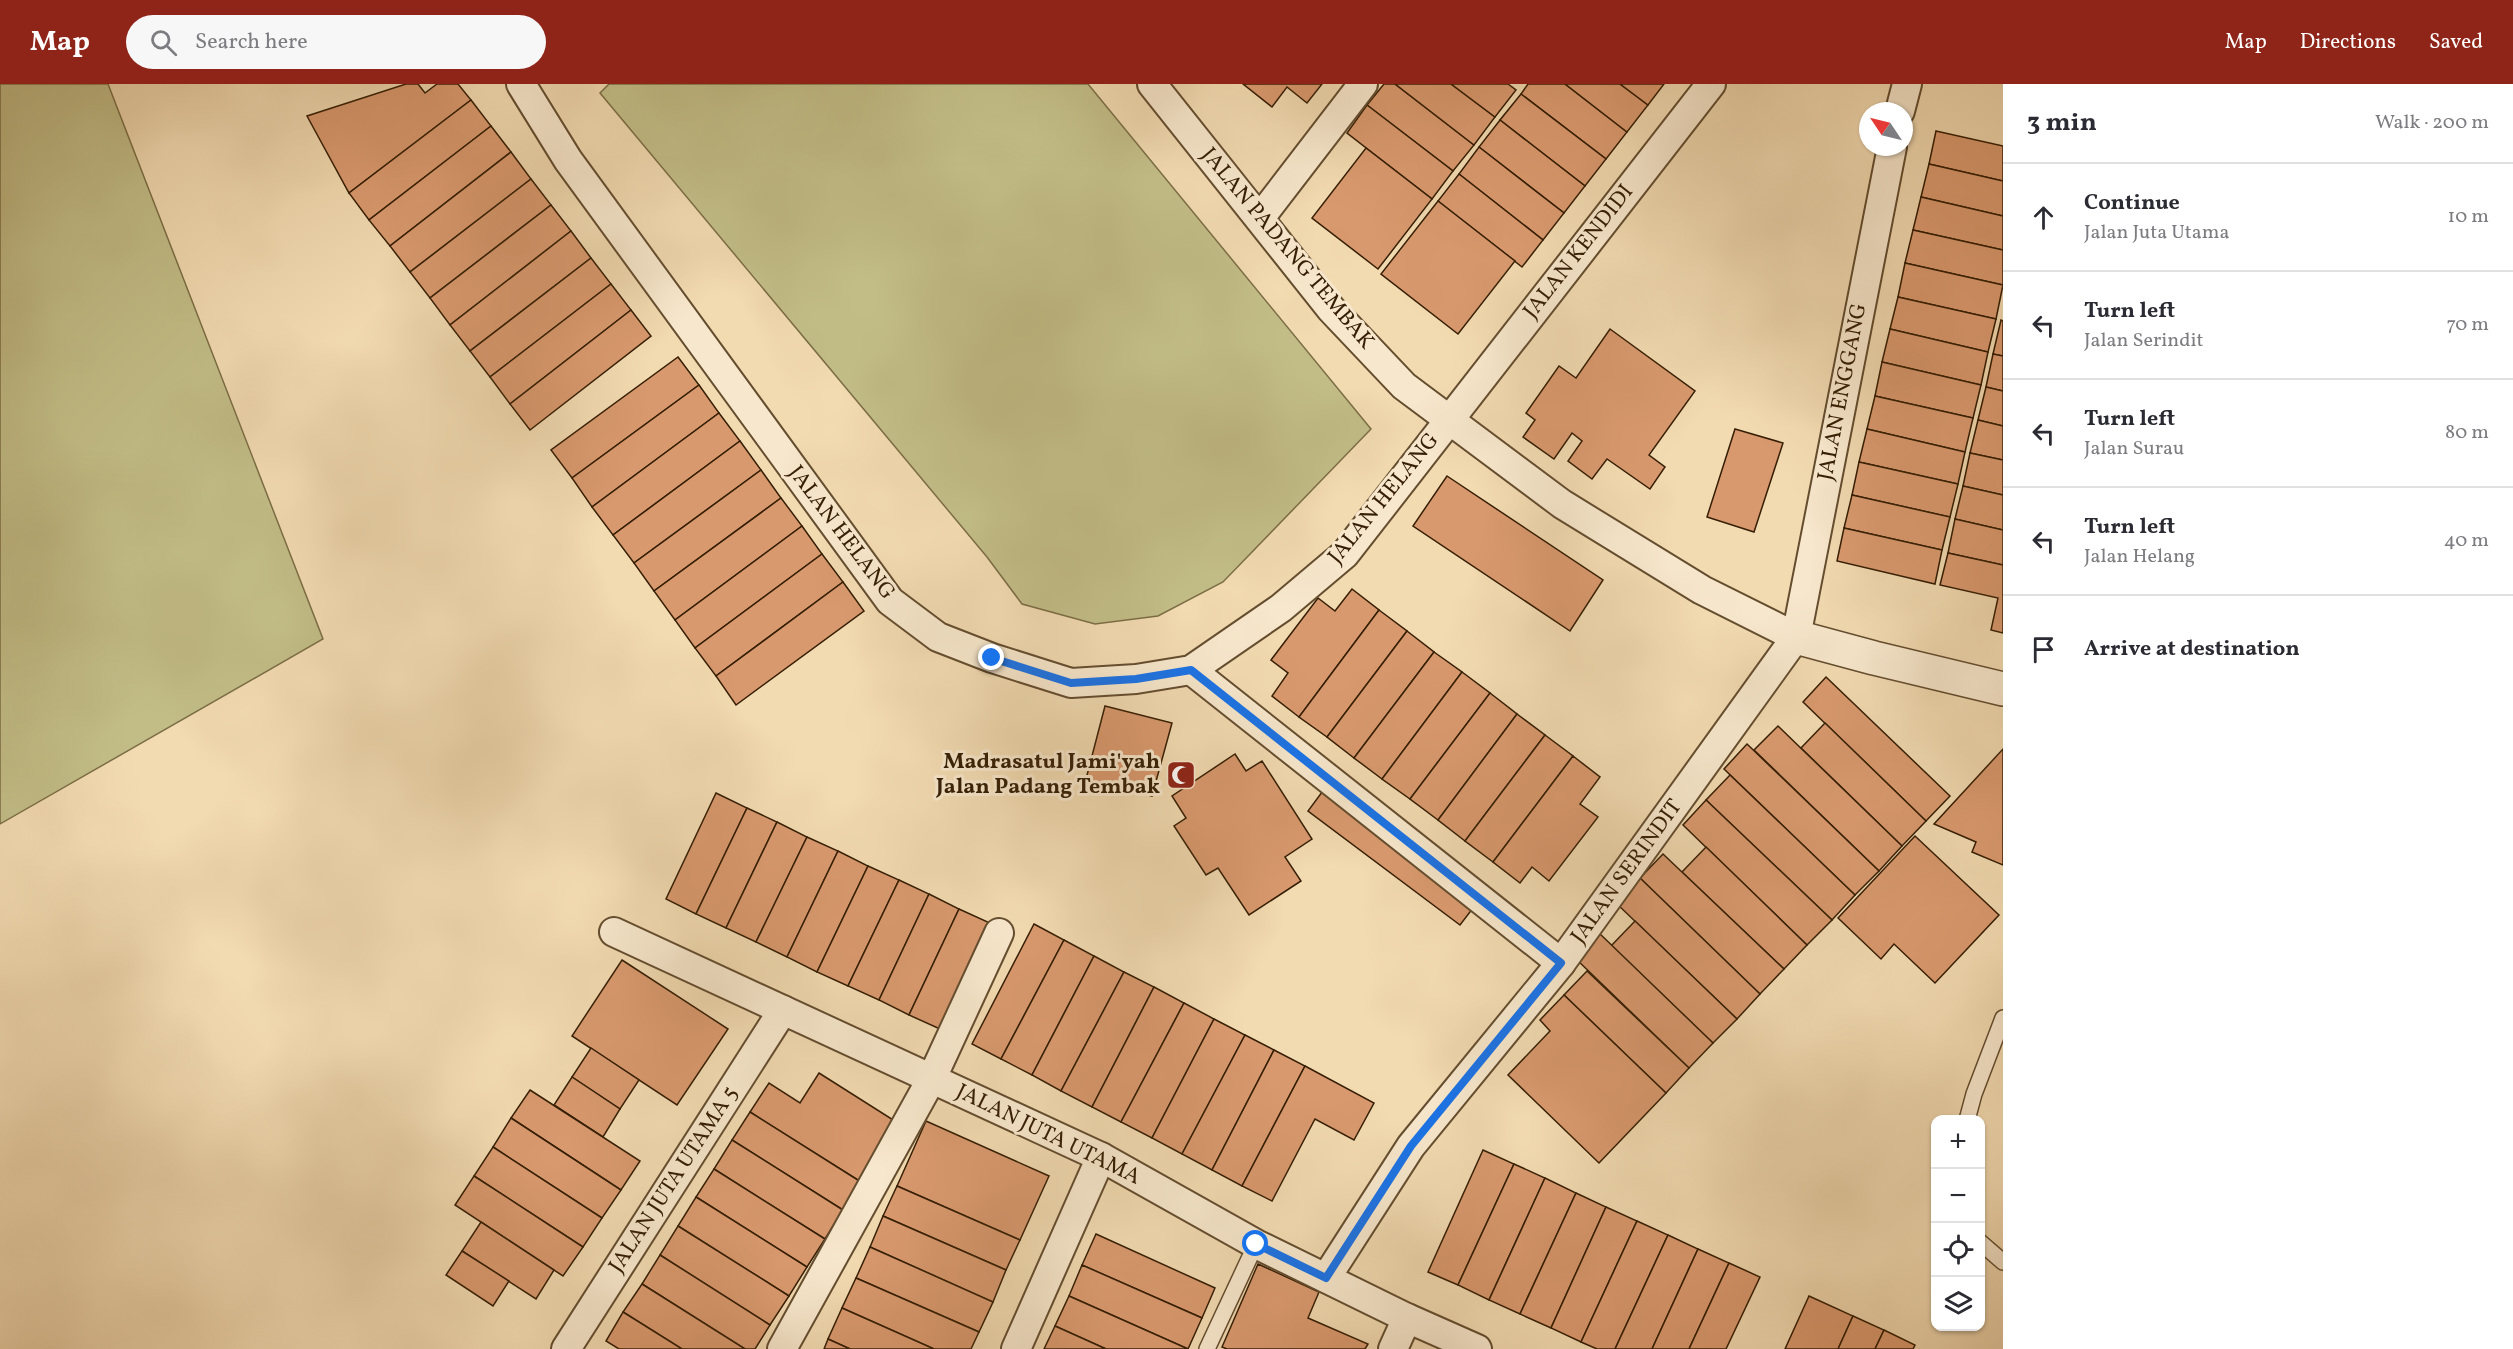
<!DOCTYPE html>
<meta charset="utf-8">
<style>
:root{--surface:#fff;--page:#f7f7f7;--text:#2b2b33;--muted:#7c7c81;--line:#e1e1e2;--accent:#8f2418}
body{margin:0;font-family:Vollkorn,serif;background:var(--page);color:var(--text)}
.controls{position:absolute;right:18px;bottom:18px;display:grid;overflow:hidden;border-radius:12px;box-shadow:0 2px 4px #0004}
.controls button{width:54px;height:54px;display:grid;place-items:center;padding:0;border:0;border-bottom:2px solid var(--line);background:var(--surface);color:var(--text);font:30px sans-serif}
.compass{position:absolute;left:1859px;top:18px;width:54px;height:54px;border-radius:50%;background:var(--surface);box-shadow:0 2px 4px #0004;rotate:305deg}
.stop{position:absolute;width:18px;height:18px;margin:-14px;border:4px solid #1a73e8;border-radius:50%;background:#fff}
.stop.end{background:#1a73e8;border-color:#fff;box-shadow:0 2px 6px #0008}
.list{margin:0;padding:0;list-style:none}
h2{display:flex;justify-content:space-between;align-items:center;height:78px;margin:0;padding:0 24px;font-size:26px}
h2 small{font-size:20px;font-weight:400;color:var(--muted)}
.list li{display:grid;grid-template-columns:39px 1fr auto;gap:18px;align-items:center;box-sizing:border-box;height:108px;padding:0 24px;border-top:2px solid var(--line)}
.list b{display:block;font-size:22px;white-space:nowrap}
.list p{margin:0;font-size:20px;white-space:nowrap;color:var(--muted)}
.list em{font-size:20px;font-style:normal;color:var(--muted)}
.icon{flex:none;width:33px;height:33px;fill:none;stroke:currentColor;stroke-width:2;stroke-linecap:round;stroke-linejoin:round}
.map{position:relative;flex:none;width:2003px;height:1265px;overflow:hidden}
header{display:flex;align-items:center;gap:36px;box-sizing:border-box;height:84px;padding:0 30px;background:var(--accent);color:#fff}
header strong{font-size:28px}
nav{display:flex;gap:33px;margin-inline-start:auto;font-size:21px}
.search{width:420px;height:54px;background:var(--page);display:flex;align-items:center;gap:15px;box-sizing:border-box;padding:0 21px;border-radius:33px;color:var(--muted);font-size:22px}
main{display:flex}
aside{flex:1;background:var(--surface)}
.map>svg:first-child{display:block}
</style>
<header>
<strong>Map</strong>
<div class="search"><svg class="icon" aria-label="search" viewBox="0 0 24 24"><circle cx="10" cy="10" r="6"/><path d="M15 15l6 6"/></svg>Search here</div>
<nav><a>Map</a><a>Directions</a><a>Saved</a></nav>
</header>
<main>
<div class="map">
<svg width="2003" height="1265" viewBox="0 0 2003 1265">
<rect width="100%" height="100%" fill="#f2dab1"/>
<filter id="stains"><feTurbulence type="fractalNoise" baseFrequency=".00333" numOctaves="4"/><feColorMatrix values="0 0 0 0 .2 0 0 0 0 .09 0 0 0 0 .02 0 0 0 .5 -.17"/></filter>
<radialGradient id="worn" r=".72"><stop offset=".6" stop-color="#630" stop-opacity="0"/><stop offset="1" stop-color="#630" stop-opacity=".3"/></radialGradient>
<g fill="#c2bd87" stroke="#7c6e46" stroke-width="1.5">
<path d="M 0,0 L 108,0 L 323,555 L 0,740 Z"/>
<path d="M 609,0 L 1088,0 L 1371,345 L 1223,498 L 1158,532 L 1095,540 L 1022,520 L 987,473 L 600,9 Z"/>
</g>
<g fill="#d9996e" stroke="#351e04" stroke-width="1.5">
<path d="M 406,0 L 418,0 L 425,9 L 437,0 L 458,0 L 471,16 L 349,109 L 307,32 Z"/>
<path d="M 1243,0 L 1322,0 L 1307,19 L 1287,3 L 1272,23 Z"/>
<path d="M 1384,0 L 1395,0 L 1474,61 L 1453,87 L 1367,21 Z"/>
<path d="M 1395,0 L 1451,0 L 1495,33 L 1474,61 Z"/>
<path d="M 1451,0 L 1508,0 L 1516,6 L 1495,33 Z"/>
<path d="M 1528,0 L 1565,0 L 1627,48 L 1606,75 L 1521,10 Z"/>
<path d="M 1565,0 L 1620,0 L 1648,21 L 1627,48 Z"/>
<path d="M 1620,0 L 1664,0 L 1648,21 Z"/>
<path d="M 1521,10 L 1606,75 L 1585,102 L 1500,36 Z"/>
<path d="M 471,16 L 491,42 L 369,136 L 349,109 Z"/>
<path d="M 1367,21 L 1453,87 L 1432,115 L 1347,49 Z"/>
<path d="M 1500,36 L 1585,102 L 1564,129 L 1479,63 Z"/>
<path d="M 491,42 L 511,68 L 390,162 L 369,136 Z"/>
<path d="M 1936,47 L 2003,62 L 2003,97 L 1929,80 Z"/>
<path d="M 1479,63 L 1564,129 L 1543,156 L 1459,90 Z"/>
<path d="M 1366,64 L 1432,115 L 1378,185 L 1312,134 Z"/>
<path d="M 511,68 L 531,95 L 410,188 L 390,162 Z"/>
<path d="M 1929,80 L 2003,97 L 2003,132 L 1921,113 Z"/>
<path d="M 1459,90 L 1543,156 L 1522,183 L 1438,117 Z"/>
<path d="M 531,95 L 551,121 L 430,214 L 410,188 Z"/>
<path d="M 1921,113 L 2003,132 L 2003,166 L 1913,146 Z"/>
<path d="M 1438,117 L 1515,177 L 1458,250 L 1381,190 Z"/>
<path d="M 551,121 L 571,147 L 450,241 L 430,214 Z"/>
<path d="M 1913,146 L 2003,166 L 2003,201 L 1905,179 Z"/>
<path d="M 571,147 L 591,174 L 470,267 L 450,241 Z"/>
<path d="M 591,174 L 611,200 L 490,293 L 470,267 Z"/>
<path d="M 1905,179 L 2003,201 L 1996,235 L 1898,213 Z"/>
<path d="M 611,200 L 631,226 L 510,320 L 490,293 Z"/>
<path d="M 1898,213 L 1996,235 L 1988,268 L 1890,245 Z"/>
<path d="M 631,226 L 651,252 L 530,346 L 510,320 Z"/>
<path d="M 2001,236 L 2003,237 L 2003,272 L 1993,270 Z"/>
<path d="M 1610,245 L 1695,307 L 1649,371 L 1665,383 L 1650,405 L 1607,375 L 1592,395 L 1568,377 L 1582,357 L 1572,349 L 1554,375 L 1523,353 L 1535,336 L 1526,329 L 1559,282 L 1576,294 Z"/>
<path d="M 1890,245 L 1988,268 L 1981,301 L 1882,278 Z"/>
<path d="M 1993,270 L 2003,272 L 2003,307 L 1986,303 Z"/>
<path d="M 678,273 L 699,301 L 572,394 L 551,366 Z"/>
<path d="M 1882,278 L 1981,301 L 1973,334 L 1875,312 Z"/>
<path d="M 699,301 L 719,329 L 592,423 L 572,394 Z"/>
<path d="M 1986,303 L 2003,307 L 2003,342 L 1978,336 Z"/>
<path d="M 1875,312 L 1973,334 L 1965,368 L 1867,345 Z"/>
<path d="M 719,329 L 740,357 L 613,451 L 592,423 Z"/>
<path d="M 1978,336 L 2003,342 L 2003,376 L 1970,369 Z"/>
<path d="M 1735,345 L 1783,359 L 1754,448 L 1707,433 Z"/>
<path d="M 1867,345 L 1965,368 L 1958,400 L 1859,378 Z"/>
<path d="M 740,357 L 761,386 L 634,479 L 613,451 Z"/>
<path d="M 1970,369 L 2003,376 L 2003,411 L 1963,402 Z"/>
<path d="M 1859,378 L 1958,400 L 1950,433 L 1852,411 Z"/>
<path d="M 761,386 L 781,414 L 654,507 L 634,479 Z"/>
<path d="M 1447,392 L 1603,496 L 1570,547 L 1413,442 Z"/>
<path d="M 1963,402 L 2003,411 L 2003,446 L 1955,435 Z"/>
<path d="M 1852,411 L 1950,433 L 1942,466 L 1844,444 Z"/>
<path d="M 781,414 L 802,442 L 675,536 L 654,507 Z"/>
<path d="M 1955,435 L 2003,446 L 2003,481 L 1948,469 Z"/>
<path d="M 802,442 L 822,470 L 695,564 L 675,536 Z"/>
<path d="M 1844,444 L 1942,466 L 1935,500 L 1837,477 Z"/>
<path d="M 1948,469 L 2003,481 L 2003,549 L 1991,546 L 1998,514 L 1940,501 Z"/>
<path d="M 822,470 L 843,498 L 716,592 L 695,564 Z"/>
<path d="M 843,498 L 864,527 L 736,621 L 716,592 Z"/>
<path d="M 1352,505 L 1379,526 L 1299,633 L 1272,612 L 1288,589 L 1271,576 L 1318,514 L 1335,527 Z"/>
<path d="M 1379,526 L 1407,547 L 1327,653 L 1299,633 Z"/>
<path d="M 1407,547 L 1434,568 L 1354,674 L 1327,653 Z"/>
<path d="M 1434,568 L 1462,588 L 1382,695 L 1354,674 Z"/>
<path d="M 1462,588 L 1490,609 L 1410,715 L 1382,695 Z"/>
<path d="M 1826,593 L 1950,712 L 1926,737 L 1803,618 Z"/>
<path d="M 1490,609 L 1517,630 L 1438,736 L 1410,715 Z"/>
<path d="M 1105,622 L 1172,639 L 1152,712 L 1086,695 Z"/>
<path d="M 1517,630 L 1545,651 L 1465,757 L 1438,736 Z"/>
<path d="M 1825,639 L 1926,737 L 1902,762 L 1801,664 Z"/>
<path d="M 1778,642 L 1902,762 L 1879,787 L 1754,666 Z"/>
<path d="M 1545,651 L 1573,672 L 1493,778 L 1465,757 Z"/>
<path d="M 1747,660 L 1879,787 L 1855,811 L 1724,685 Z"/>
<path d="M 2003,665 L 2003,781 L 1972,768 L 1976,758 L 1934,740 Z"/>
<path d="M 1235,670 L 1246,687 L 1262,677 L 1312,755 L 1285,773 L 1301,797 L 1249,831 L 1218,784 L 1206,791 L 1174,742 L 1186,734 L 1172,712 Z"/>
<path d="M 1573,672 L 1600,693 L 1580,720 L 1598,733 L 1549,797 L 1532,783 L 1520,799 L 1493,778 Z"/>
<path d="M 1730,691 L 1855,811 L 1832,836 L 1706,716 Z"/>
<path d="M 1328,700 L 1480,815 L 1460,841 L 1308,727 Z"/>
<path d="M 716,709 L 747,724 L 696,830 L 666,815 Z"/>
<path d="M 1706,716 L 1832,836 L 1807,861 L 1683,741 Z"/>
<path d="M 747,724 L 777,738 L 726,844 L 696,830 Z"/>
<path d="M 777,738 L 807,753 L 756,858 L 726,844 Z"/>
<path d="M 1915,752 L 1999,831 L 1935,899 L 1894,860 L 1881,875 L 1838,834 Z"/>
<path d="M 807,753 L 838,767 L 787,873 L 756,858 Z"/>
<path d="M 1706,763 L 1807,861 L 1784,885 L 1682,788 Z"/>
<path d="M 838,767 L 868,782 L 817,888 L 787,873 Z"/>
<path d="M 1663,770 L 1784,885 L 1760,910 L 1640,794 Z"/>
<path d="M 868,782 L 899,796 L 848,902 L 817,888 Z"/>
<path d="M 1640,794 L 1760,910 L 1737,935 L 1616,819 Z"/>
<path d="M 899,796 L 929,810 L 879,916 L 848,902 Z"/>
<path d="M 929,810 L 959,825 L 909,931 L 879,916 Z"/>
<path d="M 959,825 L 990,839 L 940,945 L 909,931 Z"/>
<path d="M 1635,837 L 1737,935 L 1713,959 L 1611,862 Z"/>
<path d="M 1034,840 L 1064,856 L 1001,975 L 972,960 Z"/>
<path d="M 1598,848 L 1713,959 L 1689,984 L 1574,873 Z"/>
<path d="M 1064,856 L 1094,872 L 1032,991 L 1001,975 Z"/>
<path d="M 1094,872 L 1124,888 L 1061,1007 L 1032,991 Z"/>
<path d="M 622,876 L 728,945 L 677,1021 L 572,952 Z"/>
<path d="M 1587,887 L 1689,984 L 1666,1009 L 1564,911 Z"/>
<path d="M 1124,888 L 1154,903 L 1092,1023 L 1061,1007 Z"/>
<path d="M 1154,903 L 1184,919 L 1121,1038 L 1092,1023 Z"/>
<path d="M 1564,911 L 1666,1009 L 1599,1079 L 1508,991 L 1550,947 L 1540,936 Z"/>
<path d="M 1184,919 L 1214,935 L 1152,1054 L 1121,1038 Z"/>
<path d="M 1214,935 L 1245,951 L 1182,1070 L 1152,1054 Z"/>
<path d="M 1245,951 L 1274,966 L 1212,1086 L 1182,1070 Z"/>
<path d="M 591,964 L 639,996 L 620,1025 L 572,993 Z"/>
<path d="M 1274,966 L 1305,982 L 1242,1102 L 1212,1086 Z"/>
<path d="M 1305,982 L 1374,1019 L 1354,1056 L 1315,1035 L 1272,1117 L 1242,1102 Z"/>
<path d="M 819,989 L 898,1039 L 861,1098 L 750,1028 L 769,999 L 800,1019 Z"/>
<path d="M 572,993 L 620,1025 L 603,1053 L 554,1021 Z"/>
<path d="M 530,1006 L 640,1077 L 621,1106 L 511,1034 Z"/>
<path d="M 750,1028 L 861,1098 L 843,1126 L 732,1056 Z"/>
<path d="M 511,1034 L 621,1106 L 602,1134 L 493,1063 Z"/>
<path d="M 926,1037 L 1049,1092 L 1020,1156 L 897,1102 Z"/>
<path d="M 732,1056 L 843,1126 L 825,1155 L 714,1085 Z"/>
<path d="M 493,1063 L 602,1134 L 583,1163 L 474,1092 Z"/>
<path d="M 1483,1066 L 1514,1080 L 1458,1201 L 1428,1188 Z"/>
<path d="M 1514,1080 L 1545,1094 L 1489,1216 L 1458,1201 Z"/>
<path d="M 714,1085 L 825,1155 L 807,1183 L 696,1113 Z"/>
<path d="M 474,1092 L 583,1163 L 563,1192 L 455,1121 Z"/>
<path d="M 1545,1094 L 1576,1109 L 1520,1230 L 1489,1216 Z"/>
<path d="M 897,1102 L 1020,1156 L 1006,1186 L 883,1132 Z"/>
<path d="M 1576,1109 L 1606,1123 L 1551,1244 L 1520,1230 Z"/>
<path d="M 696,1113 L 807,1183 L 789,1212 L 678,1142 Z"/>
<path d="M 1606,1123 L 1637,1137 L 1581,1258 L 1551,1244 Z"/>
<path d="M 883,1132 L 1006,1186 L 993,1218 L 870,1163 Z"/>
<path d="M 1637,1137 L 1668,1151 L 1615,1265 L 1597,1265 L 1581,1258 Z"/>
<path d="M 481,1138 L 554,1186 L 536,1215 L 462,1167 Z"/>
<path d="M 678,1142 L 789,1212 L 770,1241 L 660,1171 Z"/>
<path d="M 1096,1150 L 1215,1204 L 1202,1234 L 1082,1181 Z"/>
<path d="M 1668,1151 L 1698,1165 L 1652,1265 L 1615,1265 Z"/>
<path d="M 870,1163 L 993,1218 L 979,1248 L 856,1194 Z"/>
<path d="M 1698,1165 L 1729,1179 L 1689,1265 L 1652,1265 Z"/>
<path d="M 462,1167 L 509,1197 L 493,1222 L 446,1191 Z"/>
<path d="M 660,1171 L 770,1241 L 755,1265 L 745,1265 L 642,1200 Z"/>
<path d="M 1729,1179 L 1760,1193 L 1726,1265 L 1689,1265 Z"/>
<path d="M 1258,1180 L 1319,1208 L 1308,1234 L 1368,1260 L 1365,1265 L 1227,1265 L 1222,1263 Z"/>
<path d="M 1082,1181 L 1202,1234 L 1188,1265 L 1069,1212 Z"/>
<path d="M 856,1194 L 979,1248 L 971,1265 L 934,1265 L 842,1224 Z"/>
<path d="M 642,1200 L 745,1265 L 682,1265 L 623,1228 Z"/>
<path d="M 1069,1212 L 1188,1265 L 1106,1265 L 1055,1242 Z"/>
<path d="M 1809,1212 L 1853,1232 L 1838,1265 L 1785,1265 Z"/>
<path d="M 842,1224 L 934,1265 L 850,1265 L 828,1255 Z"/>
<path d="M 623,1228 L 682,1265 L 619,1265 L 606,1257 Z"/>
<path d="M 1853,1232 L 1884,1246 L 1875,1265 L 1838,1265 Z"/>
<path d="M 1055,1242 L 1106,1265 L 1044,1265 Z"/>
<path d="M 1884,1246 L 1915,1261 L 1913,1265 L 1875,1265 Z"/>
<path d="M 828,1255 L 850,1265 L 824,1265 Z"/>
</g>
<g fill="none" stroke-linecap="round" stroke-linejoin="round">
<g stroke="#644d2f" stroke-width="18">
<g id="service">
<path d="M 1967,1036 L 1974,1010 L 2003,934"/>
<path d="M 1980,1158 L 2003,1178"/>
<path d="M 1207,1265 L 1256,1160"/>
</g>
</g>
<g stroke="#644d2f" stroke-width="32">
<g id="minor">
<path d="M 521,0 L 568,76 L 890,517 L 938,553 L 992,574 L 1071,599 L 1136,595 L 1191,586 L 1281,524 L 1345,470 L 1711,0"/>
<path d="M 1152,0 L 1331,225 L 1404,302 L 1562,420 L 1702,506 L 1796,553"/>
<path d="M 1900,27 L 1907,0"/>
<path d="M 1260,134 L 1363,0"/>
<path d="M 1191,586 L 1561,879"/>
<path d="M 614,848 L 1101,1073 L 1256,1160 L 1407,1234 L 1477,1265"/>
<path d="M 1326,1194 L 1411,1062 L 1561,879 L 1796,553 L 1892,63"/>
<path d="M 566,1265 L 783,926"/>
<path d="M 782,1265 L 932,994 L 999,849"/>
<path d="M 1016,1265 L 1101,1073"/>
<path d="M 1393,1265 L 1407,1234"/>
</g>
</g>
<g stroke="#644d2f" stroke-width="36">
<path id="tertiary" d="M 1796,553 L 1874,574 L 2003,605"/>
</g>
<use href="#service" stroke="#f7e7cc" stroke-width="15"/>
<use href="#minor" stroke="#f7e7cc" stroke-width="28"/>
<use href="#tertiary" stroke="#f7e7cc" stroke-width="33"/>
</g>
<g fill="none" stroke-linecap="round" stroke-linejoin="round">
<path stroke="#1a73e8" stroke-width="8" d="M 992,574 L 1071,599 L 1136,595 L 1191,586 L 1561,879 L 1411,1062 L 1326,1194 L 1256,1160"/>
</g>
<defs>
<g id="mosque-square" transform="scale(1.5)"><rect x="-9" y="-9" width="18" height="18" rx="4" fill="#8f2418" stroke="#f7e7cc"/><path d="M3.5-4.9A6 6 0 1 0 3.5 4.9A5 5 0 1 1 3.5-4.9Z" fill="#fff"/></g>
</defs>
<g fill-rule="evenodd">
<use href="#mosque-square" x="1181" y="691"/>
</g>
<g text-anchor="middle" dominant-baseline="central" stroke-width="6" stroke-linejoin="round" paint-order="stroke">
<g font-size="22" fill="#351e04" stroke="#f7e7cc">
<text transform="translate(1287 165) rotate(50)">JALAN PADANG TEMBAK</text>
<text transform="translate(1579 168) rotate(-52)">JALAN KENDIDI</text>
<text transform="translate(1843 308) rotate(-79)">JALAN ENGGANG</text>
<text transform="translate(1384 415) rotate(-51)">JALAN HELANG</text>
<text transform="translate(841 449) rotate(53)">JALAN HELANG</text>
<text transform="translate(1627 788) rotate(-54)">JALAN SERINDIT</text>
<text transform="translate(1048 1051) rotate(26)">JALAN JUTA UTAMA</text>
<text transform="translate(674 1096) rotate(-57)">JALAN JUTA UTAMA 5</text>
</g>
<g font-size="22" font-weight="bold" fill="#351e04" stroke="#f7e7cc" text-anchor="end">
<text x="1160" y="678">Madrasatul Jami'yah<tspan x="1160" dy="25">Jalan Padang Tembak</tspan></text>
</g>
</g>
<rect width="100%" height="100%" filter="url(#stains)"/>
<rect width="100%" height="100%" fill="url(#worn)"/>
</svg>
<div class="controls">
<button>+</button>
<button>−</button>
<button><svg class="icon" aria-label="locate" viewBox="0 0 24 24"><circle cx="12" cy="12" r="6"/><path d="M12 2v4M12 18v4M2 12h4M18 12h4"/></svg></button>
<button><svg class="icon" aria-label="layers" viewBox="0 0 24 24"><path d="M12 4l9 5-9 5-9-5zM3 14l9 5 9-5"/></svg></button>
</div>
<svg class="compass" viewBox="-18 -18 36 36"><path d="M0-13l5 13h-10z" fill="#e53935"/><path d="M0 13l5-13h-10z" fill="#7c7c81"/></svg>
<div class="stop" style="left:1256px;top:1160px"></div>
<div class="stop end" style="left:992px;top:574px"></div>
</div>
<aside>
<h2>3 min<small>Walk · 200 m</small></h2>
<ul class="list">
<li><svg class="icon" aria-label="ahead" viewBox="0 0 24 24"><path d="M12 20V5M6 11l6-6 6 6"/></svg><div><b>Continue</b><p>Jalan Juta Utama</p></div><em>10 m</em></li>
<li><svg class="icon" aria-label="left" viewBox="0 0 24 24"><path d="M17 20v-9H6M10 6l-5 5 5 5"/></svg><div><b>Turn left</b><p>Jalan Serindit</p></div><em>70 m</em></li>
<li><svg class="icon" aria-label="left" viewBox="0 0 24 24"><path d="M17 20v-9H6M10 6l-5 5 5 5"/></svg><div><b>Turn left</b><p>Jalan Surau</p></div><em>80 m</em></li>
<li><svg class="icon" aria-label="left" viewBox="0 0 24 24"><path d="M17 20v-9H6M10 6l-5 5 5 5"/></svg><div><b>Turn left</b><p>Jalan Helang</p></div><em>40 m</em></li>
<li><svg class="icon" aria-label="arrive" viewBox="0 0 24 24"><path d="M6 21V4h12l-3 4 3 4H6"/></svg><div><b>Arrive at destination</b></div></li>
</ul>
</aside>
</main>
